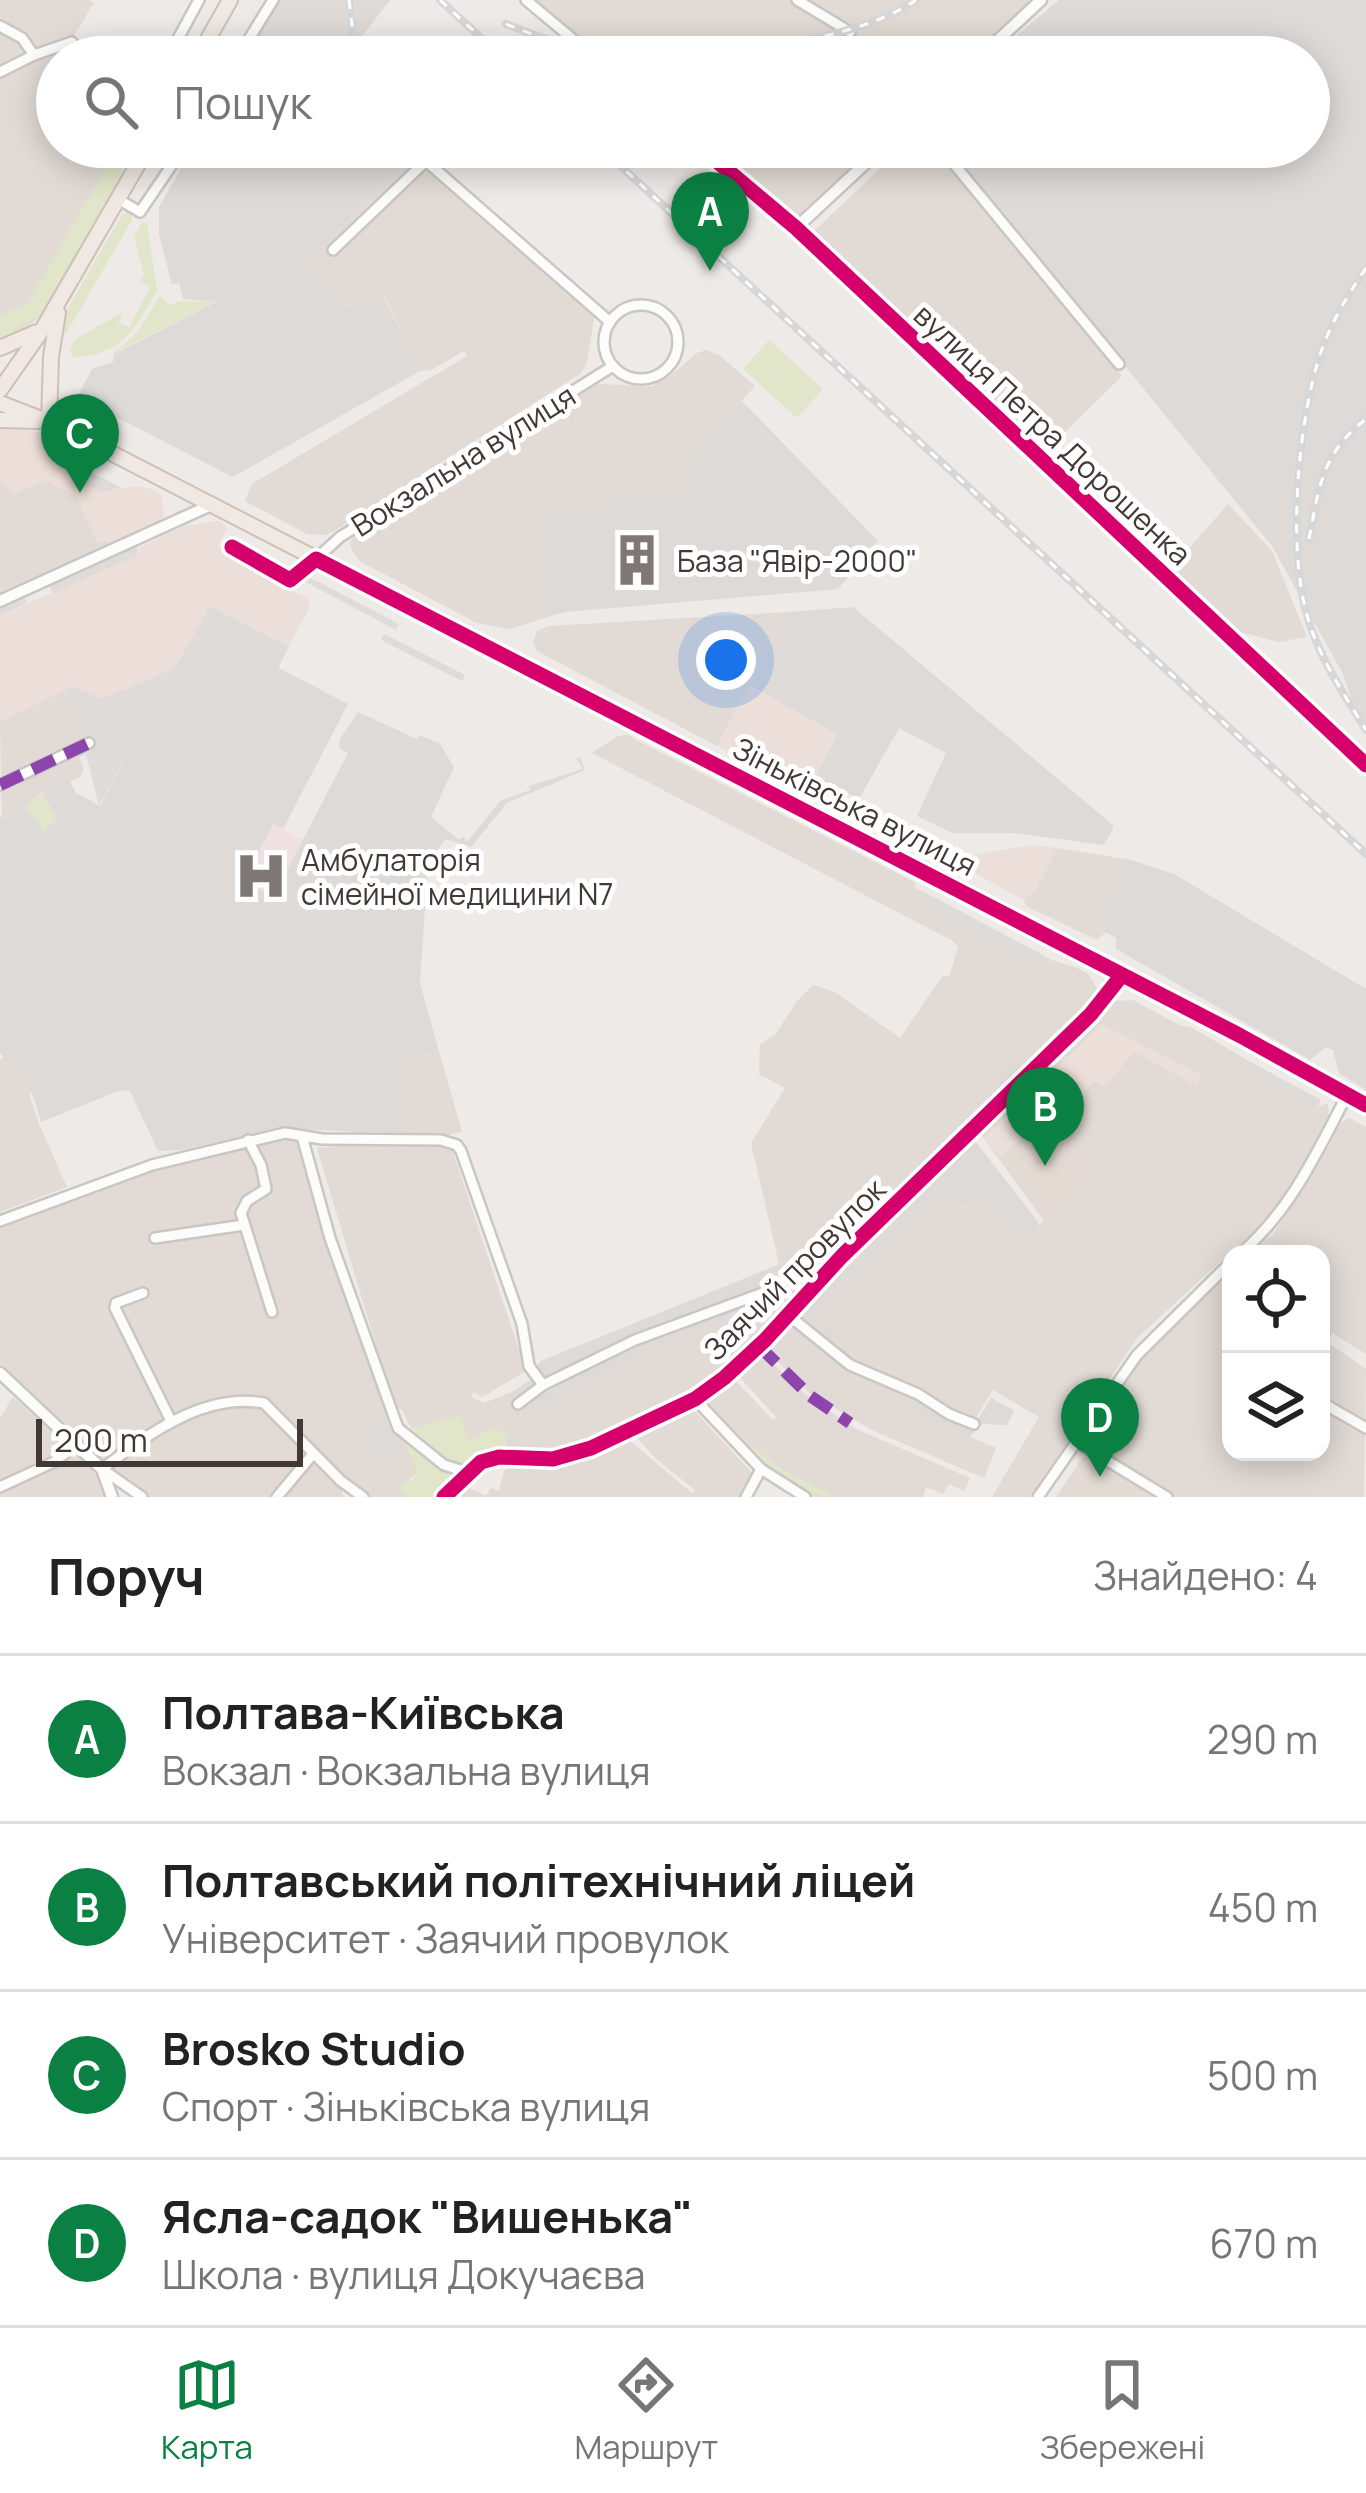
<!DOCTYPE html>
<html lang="uk">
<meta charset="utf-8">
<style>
:root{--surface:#fff;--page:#f2f2f2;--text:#222;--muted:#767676;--line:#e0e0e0;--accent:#0b8043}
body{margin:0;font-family:Manrope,sans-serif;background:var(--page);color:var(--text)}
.controls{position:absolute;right:36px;bottom:36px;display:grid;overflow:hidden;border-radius:24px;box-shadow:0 6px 30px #0003}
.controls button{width:108px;height:108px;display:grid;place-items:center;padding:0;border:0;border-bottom:3px solid var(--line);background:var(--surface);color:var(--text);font:60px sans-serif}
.scale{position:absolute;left:36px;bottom:30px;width:267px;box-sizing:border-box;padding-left:12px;border:6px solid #423935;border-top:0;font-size:33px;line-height:42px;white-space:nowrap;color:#423935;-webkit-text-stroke:9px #fff;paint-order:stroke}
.you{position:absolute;left:726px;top:660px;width:42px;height:42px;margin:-30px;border:9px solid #fff;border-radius:50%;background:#1a73e8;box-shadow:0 0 0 18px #1a73e833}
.badge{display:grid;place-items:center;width:78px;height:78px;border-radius:50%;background:var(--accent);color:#fff;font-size:39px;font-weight:700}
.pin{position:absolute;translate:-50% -99px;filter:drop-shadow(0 3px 6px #0008)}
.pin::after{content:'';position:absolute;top:63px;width:42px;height:36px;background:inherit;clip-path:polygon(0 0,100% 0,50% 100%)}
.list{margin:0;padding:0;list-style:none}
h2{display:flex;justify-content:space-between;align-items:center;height:156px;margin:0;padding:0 48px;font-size:51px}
h2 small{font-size:39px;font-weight:400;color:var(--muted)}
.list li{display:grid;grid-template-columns:78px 1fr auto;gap:36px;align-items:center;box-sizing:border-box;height:168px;padding:0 48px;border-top:3px solid var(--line)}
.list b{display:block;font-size:45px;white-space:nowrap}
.list p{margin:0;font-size:39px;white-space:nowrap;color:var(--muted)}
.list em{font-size:39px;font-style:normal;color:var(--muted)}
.icon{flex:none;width:66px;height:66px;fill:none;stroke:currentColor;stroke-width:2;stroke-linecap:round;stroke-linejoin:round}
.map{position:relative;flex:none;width:1366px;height:1497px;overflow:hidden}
.search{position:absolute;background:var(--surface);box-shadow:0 6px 30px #0003;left:36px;right:36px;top:36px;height:132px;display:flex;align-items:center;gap:30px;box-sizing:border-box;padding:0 42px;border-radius:66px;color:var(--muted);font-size:45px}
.sheet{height:828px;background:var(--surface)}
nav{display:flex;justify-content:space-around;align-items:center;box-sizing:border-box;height:168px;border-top:3px solid var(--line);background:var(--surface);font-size:33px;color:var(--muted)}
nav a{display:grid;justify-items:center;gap:6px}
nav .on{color:var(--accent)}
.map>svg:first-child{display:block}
</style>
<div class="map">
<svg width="1366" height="1497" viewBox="0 0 1366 1497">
<rect width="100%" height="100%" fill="#edeae7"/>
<g fill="#e1dad5">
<path d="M 0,0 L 88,0 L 94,3 L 71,40 L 35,51 L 26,35 L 0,20 Z"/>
<path d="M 532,0 L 1035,0 L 973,57 L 599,57 Z"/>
<path d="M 0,30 L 20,41 L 29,54 L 0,68 Z"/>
<path d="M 68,47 L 70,57 L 57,57 L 57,147 L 123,147 L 130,165 L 41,315 L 28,327 L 0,340 L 0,75 Z"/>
<path d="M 705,147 L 875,147 L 794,222 Z"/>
<path d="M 903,147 L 933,147 L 1122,376 L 1046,451 L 813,232 Z"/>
<path d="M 412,156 L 595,312 L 587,362 L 581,373 L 339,528 L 327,535 L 307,534 L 245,501 L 252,484 L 467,356 L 464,351 L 431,370 L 420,371 L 384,296 L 345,310 L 305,260 Z"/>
<path d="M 706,350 L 719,355 L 755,386 L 693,457 L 688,493 L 533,511 L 551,616 L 510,629 L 477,623 L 361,562 L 352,551 L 350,542 L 358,531 L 585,388 L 600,384 L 652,386 L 670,376 L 697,353 Z"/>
<path d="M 0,479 L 2,483 L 46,480 L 77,497 L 98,544 L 72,555 L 75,563 L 53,572 L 51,567 L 17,582 L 19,587 L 14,590 L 11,584 L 0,589 Z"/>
<path d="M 1228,504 L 1272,551 L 1307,637 L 1278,642 L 1236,631 L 1171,569 Z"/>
<path d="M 788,612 L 717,746 L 537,651 L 533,643 L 537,631 L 548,626 Z"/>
<path d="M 63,691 L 92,751 L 79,757 L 84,769 L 80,777 L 70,782 L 65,773 L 13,817 L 2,820 L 0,722 Z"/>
<path d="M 627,735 L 914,882 L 922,911 L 1023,964 L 1052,960 L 1077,968 L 1088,974 L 1098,990 L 1093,1006 L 871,1218 L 865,1218 L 844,1208 L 792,1259 L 779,1264 L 751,1143 L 785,1088 L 759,1074 L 760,1044 L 775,1035 L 797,1001 L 813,985 L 835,992 L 900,1038 L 943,975 L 949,977 L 958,947 L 953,941 L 592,753 L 618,736 Z"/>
<path d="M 1057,848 L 1131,860 L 1103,912 L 1106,932 L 1097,940 L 1026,906 L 1024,900 L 1035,891 Z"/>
<path d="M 1133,1000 L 1179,1025 L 1191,1027 L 1247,1060 L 1243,1067 L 1316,1107 L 1328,1103 L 1329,1122 L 1302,1171 L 1263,1228 L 1236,1247 L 1137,1338 L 1031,1497 L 992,1497 L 1039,1417 L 993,1390 L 973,1422 L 879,1378 L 831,1350 L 812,1316 L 848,1278 L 850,1257 L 857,1248 L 870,1267 L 943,1202 L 979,1204 L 1028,1233 L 1044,1221 L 980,1133 L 1091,1018 L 1116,1001 Z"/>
<path d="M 438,1048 L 462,1132 L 442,1136 L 403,1134 L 405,1089 L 401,1061 Z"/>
<path d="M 4,1056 L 16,1072 L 24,1069 L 34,1091 L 29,1094 L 39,1124 L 67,1187 L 0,1212 L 0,1060 Z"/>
<path d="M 1349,1118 L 1366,1127 L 1366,1354 L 1321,1326 L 1321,1254 L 1249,1254 L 1273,1234 L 1306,1185 L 1338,1125 Z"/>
<path d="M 286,1135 L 299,1145 L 333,1258 L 417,1466 L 417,1474 L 406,1482 L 407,1497 L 367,1497 L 346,1483 L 267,1402 L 216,1403 L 103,1462 L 20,1389 L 0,1364 L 0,1226 L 150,1168 Z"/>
<path d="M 393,1141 L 451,1146 L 526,1371 L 482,1397 L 474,1392 L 471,1397 L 484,1403 L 512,1392 L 523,1417 L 656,1346 L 711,1322 L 718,1327 L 746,1309 L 744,1306 L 760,1301 L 779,1318 L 759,1342 L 699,1392 L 585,1447 L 520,1456 L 505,1452 L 508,1435 L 470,1441 L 459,1416 L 411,1428 L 402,1410 L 395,1409 L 317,1148 Z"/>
<path d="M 1220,1282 L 1231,1288 L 1231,1452 L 1321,1452 L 1321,1338 L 1366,1369 L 1364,1497 L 1176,1497 L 1082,1441 L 1139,1360 Z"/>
<path d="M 787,1321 L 863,1376 L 916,1397 L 910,1411 L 996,1448 L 984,1478 L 874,1431 L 809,1393 L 765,1349 Z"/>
<path d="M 762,1353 L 805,1394 L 856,1429 L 970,1478 L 964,1491 L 949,1484 L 943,1494 L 926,1487 L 923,1497 L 812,1497 L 765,1467 L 704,1398 L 732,1377 L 774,1421 L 776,1417 L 736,1373 Z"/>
<path d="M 13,1397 L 68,1447 L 62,1453 L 0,1483 L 0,1418 Z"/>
<path d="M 241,1405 L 265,1409 L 303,1452 L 304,1459 L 297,1470 L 291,1472 L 274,1497 L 148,1497 L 114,1470 L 114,1466 L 174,1425 L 219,1408 Z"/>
<path d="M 691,1407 L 752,1473 L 739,1497 L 452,1497 L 463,1485 L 486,1496 L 491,1488 L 499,1491 L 504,1471 L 513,1465 L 562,1463 L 604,1450 L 624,1436 L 693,1494 L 695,1490 L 654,1457 L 631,1431 Z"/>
<path d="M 74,1452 L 98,1477 L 107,1497 L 0,1497 L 0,1491 Z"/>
<path d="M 314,1462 L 340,1487 L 344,1497 L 281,1497 Z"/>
</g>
<g fill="#ecded8">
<path d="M 0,424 L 37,432 L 57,443 L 60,456 L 102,492 L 137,486 L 154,490 L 162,497 L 164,517 L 148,532 L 108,548 L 105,541 L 98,544 L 76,497 L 46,480 L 12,495 L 0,479 Z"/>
<path d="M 218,521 L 228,527 L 218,545 L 231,552 L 229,557 L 308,599 L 309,608 L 289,647 L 210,606 L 175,668 L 102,699 L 73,686 L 0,722 L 0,616 L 138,555 L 139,548 L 183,526 Z"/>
<path d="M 749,685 L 839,734 L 806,793 L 717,746 Z"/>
<path d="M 1033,845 L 1057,848 L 1035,891 L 1024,900 L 959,864 L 957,870 L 951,868 L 949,863 L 951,859 Z"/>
<path d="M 1102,1024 L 1202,1075 L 1197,1086 L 1134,1052 L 1105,1087 L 1095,1081 L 1077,1099 L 1082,1103 L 1045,1131 L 1038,1125 L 1000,1156 L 984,1138 Z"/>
</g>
<g fill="#dedad7">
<path d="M 279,0 L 390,0 L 351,51 L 358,53 L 359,57 L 245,57 Z"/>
<path d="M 1059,0 L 1366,0 L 1366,724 L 1355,708 L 1342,672 L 1272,546 L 946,147 L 1309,147 L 1309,57 L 991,57 Z"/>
<path d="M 193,147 L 421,147 L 306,260 L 345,310 L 383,296 L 420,371 L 233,477 L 77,397 L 92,369 L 113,362 L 114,354 L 216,302 L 183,299 L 179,283 L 172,284 L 159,234 L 159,207 Z"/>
<path d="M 742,401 L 878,541 L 838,589 L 565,612 L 551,616 L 533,511 L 688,492 L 693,457 Z"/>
<path d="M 853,607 L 1114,826 L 1104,845 L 1014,833 L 952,833 L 917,816 L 946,753 L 899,728 L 859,799 L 815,777 L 838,734 L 749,685 L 788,612 Z"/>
<path d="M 223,639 L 348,704 L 283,829 L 274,824 L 273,897 L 348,753 L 339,748 L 340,739 L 358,712 L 417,739 L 420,735 L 440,744 L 454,767 L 431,817 L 459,840 L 462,837 L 468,841 L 500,801 L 530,790 L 529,786 L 583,769 L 576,758 L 580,757 L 585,770 L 507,803 L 471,847 L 446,839 L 428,862 L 420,983 L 438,1048 L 401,1061 L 407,1087 L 403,1134 L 278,1128 L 182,1150 L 158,1151 L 130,1091 L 121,1090 L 41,1122 L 25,1069 L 16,1072 L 0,1052 L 0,816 L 3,820 L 13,817 L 25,805 L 44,831 L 57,819 L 43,794 L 45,782 L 65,773 L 76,793 L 100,806 L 161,690 L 184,677 Z"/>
<path d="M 1131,860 L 1174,874 L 1366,989 L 1366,1090 L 1339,1073 L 1333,1050 L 1326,1047 L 1310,1060 L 1116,949 L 1116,938 L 1106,932 L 1103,912 Z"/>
<path d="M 976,1142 L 1038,1222 L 1037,1228 L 1028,1233 L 979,1204 L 943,1202 L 870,1267 L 857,1248 Z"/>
<path d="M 836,1219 L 845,1228 L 801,1267 L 769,1286 L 635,1336 L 554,1375 L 540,1377 L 537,1366 L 541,1361 L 792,1259 Z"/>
<path d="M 833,1250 L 841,1254 L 779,1318 L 760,1301 L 745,1305 L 747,1310 L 718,1327 L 714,1329 L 710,1323 L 656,1346 L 523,1417 L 512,1392 L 532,1379 L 544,1391 L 550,1390 L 631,1344 L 778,1292 Z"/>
<path d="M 848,1258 L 855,1258 L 869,1279 L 863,1286 L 848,1278 L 813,1316 L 840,1338 L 831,1350 L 793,1317 L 801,1302 Z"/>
<path d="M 916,1397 L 974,1426 L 991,1398 L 1014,1411 L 1007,1425 L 980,1424 L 970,1437 L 909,1410 Z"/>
<path d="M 388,1414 L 404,1444 L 398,1451 L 393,1448 L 380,1456 L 368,1445 L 372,1441 L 360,1423 L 368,1417 L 383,1418 Z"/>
</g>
<g fill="#e3dad3">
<path d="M 1063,1120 L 1085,1171 L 1077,1178 L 1083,1187 L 1045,1218 L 1002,1160 L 1039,1130 L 1044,1135 Z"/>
<path d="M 1095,1456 L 1162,1497 L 1056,1497 L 1082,1458 Z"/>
</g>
<path fill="#efe0e1" d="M 273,824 L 303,840 L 273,897 L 243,882 Z"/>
<g fill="#e1e5c9">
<path d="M 117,147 L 126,155 L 128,164 L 40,315 L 0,339 L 0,316 L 28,303 Z"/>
<path d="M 130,211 L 132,220 L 67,332 L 60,334 L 57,327 L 122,215 Z"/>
<path d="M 142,222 L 147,224 L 157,291 C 133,330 123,355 73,357 L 70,350 L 76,339 L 123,312 L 118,322 L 129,328 L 150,287 L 141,281 L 144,274 L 134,237 Z"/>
<path d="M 160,296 L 169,305 L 182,301 L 215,302 L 112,354 L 136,334 Z"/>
<path d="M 769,340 L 823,389 L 797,418 L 743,369 Z"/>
<path d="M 43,794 L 57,819 L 43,832 L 25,805 Z"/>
<path d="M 459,1416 L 470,1440 L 493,1428 L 508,1434 L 505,1450 L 466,1466 L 444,1459 L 411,1428 Z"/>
<path d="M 402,1435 L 461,1474 L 442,1497 L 406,1497 L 397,1486 L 413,1480 L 417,1473 Z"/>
<path d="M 753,1446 L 775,1465 L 836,1497 C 801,1497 775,1477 750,1453 Z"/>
</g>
<g fill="#dedbd8">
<path d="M 60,456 L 122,488 L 102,492 L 67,474 Z"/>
<path d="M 105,540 L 111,552 L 136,541 L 138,555 L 53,593 L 48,581 L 22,593 L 27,603 L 0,616 L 0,589 L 11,584 L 16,594 L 21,591 L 17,581 L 50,566 L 55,577 L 76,567 L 72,555 Z"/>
<path d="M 303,574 L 399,624 L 396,630 L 300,579 Z"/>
<path d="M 210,606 L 289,647 L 278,668 L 223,639 L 199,685 L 184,677 L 174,697 L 161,691 L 99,806 L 86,754 L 91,750 L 63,691 L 73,686 L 102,699 L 175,668 Z"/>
<path d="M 384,634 L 465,675 L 462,681 L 381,640 Z"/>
<path d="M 914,887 L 932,896 L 1052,960 L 1023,964 L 922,911 Z"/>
<path d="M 1247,1060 L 1321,1100 L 1317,1108 L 1243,1068 Z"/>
</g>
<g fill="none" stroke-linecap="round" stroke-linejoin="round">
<g stroke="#c9c6c3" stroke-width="14">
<g id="minor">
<path d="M 526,0 L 594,57"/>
<path d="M 797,0 L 850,32"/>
<path d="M 0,26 L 22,38 L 34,55 L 0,72"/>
<path d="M 34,55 L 72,42 L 74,57"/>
<path d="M 168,57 L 199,0"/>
<path d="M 238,57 L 273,0"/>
<path d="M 700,147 L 796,228"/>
<path d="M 940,147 L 1119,364"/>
<path d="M 118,199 L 140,212 L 184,147"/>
<path d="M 333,250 L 426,161 L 610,322"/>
<circle cx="641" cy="342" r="37"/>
<path d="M 316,559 L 340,537 L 613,366"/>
<path d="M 0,785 L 89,743"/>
<path d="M 302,1136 L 330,1238 L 398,1428 L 444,1465 L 467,1472"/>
<path d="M 248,1140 L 261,1165 L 266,1189 L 247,1201 L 241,1213 L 272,1312"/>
<path d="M 0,1221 L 152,1165 L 285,1133 L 322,1139 L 441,1140 L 457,1145 L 461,1151 L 522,1324 L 529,1366 L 543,1385"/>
<path d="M 155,1238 L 244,1225"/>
<path d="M 1240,1254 C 1291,1210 1316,1154 1347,1095"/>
<path d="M 143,1293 L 116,1303 L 115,1308 L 171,1421"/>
<path d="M 787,1314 L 850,1365 L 918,1394 L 949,1414 L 974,1424"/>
<path d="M 1321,1333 L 1324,1334"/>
<path d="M 695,1399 L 761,1469 L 805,1497"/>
<path d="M 1321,1402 L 1366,1428"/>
<path d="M 518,1404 L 543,1385 L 635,1340 L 771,1290 L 831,1245 L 853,1247"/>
<path d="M 1075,1441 L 1167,1497"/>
<path d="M 0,1487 L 54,1462 L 76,1445"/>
<path d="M 142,1497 L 102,1469 C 147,1435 204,1392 264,1403 L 341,1481 L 363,1497"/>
<path d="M 277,1497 L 313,1454"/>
<path d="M 444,1497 L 481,1462 L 499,1457 L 553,1459 L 591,1448 L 695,1399 L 724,1378 L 765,1340 L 842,1256 L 1091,1014 L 1122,975"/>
<path d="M 746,1497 L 761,1469"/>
<path d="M 1038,1497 L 1137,1355 L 1231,1262"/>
</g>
</g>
<g stroke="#c9c6c3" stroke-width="15">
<g id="tertiary">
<path d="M 980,57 L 1041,0"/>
<path d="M 883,147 L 796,228 L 1366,765"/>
<path d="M 0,601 L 211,505"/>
<path d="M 0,1373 L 102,1469 L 112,1497"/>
</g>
</g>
<g stroke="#cec0b6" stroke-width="18">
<g id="primary">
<path d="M 198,57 L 230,0"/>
<path d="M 0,348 L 37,332"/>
<path d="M 0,390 L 42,330 L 148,147"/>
<path d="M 0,403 L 59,426 L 154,475 L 1239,1035 L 1366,1105"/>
<path d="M 0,420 L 38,421"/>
<path d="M 49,422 L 51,357 L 58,313"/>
</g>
</g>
<use href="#minor" stroke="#fcfcfb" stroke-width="9"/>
<use href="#tertiary" stroke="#fcfcfb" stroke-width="10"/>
<use href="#primary" stroke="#efe8e3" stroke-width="14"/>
<g stroke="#d8d7d7" stroke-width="8">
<g id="rail">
<path d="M 349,0 L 356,57"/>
<path d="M 440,0 L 502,57"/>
<path d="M 506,24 C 527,32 547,41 568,45 C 657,63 841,52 916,0"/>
<path d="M 796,47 L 840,57"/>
<path d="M 600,147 L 1366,854"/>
<path d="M 1366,268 C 1349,293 1332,321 1322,349 C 1298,417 1287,546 1307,615 C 1318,656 1344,694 1366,730"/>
<path d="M 1309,539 C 1319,487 1322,453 1366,419"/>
</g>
</g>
<use href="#rail" stroke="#fff" stroke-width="3" stroke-dasharray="9" stroke-linecap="butt"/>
<g stroke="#8e44ad" stroke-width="12" stroke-dasharray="24 12" stroke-linecap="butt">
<path d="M 0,785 L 89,743"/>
<path d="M 759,1346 L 810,1396 L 850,1423"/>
</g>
<g stroke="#fff" stroke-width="22">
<g id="cycleway">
<path d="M 700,147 L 796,228 L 1366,765"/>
<path d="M 232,547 L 290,580 L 316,559 L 1239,1035 L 1366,1105"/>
<path d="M 444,1497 L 481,1462 L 499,1457 L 553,1459 L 591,1448 L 695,1399 L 724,1378 L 765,1340 L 842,1256 L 1091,1014 L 1122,975"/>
</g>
</g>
<use href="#cycleway" stroke="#d6006c" stroke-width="15"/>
</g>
<defs>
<g id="building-bare" transform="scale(4.14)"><path d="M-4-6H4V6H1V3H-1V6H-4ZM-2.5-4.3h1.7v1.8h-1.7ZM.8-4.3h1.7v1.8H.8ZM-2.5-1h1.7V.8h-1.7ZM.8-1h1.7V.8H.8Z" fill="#7e7773" stroke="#fff" stroke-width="2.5" paint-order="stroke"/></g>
<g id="hospital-bare" transform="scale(4.14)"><path d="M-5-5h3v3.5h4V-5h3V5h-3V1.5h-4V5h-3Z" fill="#7e7773" stroke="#fff" stroke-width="2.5" paint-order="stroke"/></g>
</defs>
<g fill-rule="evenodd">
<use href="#building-bare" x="637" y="560"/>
<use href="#hospital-bare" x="261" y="876"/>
</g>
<g text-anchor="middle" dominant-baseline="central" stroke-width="10" stroke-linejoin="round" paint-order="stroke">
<g font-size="30" fill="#423935" stroke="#fff">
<text transform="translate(1053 434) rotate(43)">вулиця Петра Дорошенка</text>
<text transform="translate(463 460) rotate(-32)">Вокзальна вулиця</text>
<text transform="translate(855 806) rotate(27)">Зіньківська вулиця</text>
<text transform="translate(794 1269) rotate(-45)">Заячий провулок</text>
</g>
<g font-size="30" fill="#423935" stroke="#fff" text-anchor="start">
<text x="677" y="560">База "Явір-2000"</text>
<text x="301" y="859">Амбулаторія<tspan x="301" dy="34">сімейної медицини N7</tspan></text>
</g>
</g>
</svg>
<div class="controls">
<button><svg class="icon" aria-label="locate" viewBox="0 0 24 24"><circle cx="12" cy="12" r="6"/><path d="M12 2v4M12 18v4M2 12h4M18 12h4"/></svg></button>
<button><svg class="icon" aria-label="layers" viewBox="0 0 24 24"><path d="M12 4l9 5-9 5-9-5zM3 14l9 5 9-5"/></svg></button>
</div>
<div class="scale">200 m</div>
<div class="you"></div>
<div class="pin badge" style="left:710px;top:271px">A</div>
<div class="pin badge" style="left:1045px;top:1166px">B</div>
<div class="pin badge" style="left:80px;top:493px">C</div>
<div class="pin badge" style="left:1100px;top:1477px">D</div>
<div class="search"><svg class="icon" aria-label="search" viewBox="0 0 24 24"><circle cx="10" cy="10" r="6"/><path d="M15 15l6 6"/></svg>Пошук</div>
</div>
<section class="sheet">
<h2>Поруч<small>Знайдено: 4</small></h2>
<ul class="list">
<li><span class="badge">A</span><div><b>Полтава-Київська</b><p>Вокзал · Вокзальна вулиця</p></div><em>290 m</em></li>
<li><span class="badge">B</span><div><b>Полтавський політехнічний ліцей</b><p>Університет · Заячий провулок</p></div><em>450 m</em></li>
<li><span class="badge">C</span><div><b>Brosko Studio</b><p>Спорт · Зіньківська вулиця</p></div><em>500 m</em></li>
<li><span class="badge">D</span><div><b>Ясла-садок &quot;Вишенька&quot;</b><p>Школа · вулиця Докучаєва</p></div><em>670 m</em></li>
</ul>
</section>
<nav>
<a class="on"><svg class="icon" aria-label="map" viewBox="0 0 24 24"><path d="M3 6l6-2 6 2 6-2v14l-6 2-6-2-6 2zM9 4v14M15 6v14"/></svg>Карта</a>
<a><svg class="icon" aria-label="directions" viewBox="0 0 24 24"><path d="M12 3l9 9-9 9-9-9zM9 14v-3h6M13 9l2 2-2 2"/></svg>Маршрут</a>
<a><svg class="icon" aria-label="saved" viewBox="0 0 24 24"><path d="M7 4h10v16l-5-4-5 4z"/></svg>Збережені</a>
</nav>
